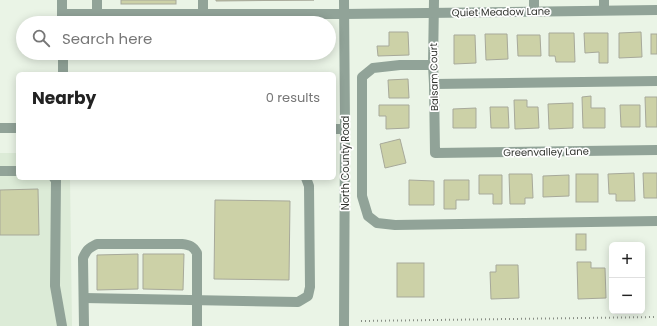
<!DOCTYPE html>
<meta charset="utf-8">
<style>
:root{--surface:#fff;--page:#f2f2f2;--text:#222;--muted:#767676;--line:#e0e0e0}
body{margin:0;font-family:Poppins,sans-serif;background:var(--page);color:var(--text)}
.controls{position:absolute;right:12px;bottom:12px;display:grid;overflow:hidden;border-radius:6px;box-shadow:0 2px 10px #0003}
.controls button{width:36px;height:36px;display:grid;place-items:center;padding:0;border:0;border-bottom:1px solid var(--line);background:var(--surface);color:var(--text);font:20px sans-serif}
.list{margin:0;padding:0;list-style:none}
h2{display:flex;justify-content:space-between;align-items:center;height:52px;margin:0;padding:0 16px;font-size:17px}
h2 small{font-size:13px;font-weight:400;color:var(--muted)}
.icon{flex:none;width:22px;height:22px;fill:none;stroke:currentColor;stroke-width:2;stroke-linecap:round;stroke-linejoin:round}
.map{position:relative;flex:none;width:657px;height:326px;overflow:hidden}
.search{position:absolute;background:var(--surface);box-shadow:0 2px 10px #0003;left:16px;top:16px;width:320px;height:44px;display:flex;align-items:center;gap:10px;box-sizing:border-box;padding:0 14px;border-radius:22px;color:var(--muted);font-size:15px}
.panel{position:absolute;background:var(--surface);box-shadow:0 2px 10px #0003;left:16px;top:72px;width:320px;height:108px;border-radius:6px}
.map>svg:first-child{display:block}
</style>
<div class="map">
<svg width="657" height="326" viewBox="0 0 657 326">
<rect width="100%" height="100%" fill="#eaf4e6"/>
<path fill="#dcebd7" d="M 0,153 L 18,153 L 18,178 L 70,178 L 72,326 L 0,326 Z"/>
<g fill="#ccd1a7" stroke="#a7a99a">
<rect x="121" y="0" width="55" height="4"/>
<path d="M 216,0 L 314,0 L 216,1 Z"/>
<path d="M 389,32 L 408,32 L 409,55 L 378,56 L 377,46 L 389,46 Z"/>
<path d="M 641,32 L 642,57 L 619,58 L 619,33 Z"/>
<path d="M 549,33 L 574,33 L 575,62 L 556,62 L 555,56 L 549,56 Z"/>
<path d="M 584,33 L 608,33 L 608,63 L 599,63 L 599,52 L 585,53 Z"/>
<path d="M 485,34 L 507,34 L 508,59 L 486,60 Z"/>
<rect x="651" y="34" width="6" height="20"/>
<path d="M 454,35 L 475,35 L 476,63 L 454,64 Z"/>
<path d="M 517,35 L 540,35 L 541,56 L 518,56 Z"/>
<path d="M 408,79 L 409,98 L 389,98 L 388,80 Z"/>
<path d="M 591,96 L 591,108 L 605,108 L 605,128 L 583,128 L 582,97 Z"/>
<path d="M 645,97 L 657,97 L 657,127 L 646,127 Z"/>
<path d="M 514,100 L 527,100 L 527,107 L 538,107 L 539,128 L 515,129 Z"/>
<path d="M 573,103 L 573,128 L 549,129 L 548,104 Z"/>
<path d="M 379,105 L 409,105 L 409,128 L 386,129 L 386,116 L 379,116 Z"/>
<path d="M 620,105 L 640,105 L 640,127 L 621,127 Z"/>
<path d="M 490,107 L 508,107 L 509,128 L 491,128 Z"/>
<path d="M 476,108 L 476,128 L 453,128 L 453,109 Z"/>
<path d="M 400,139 L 406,163 L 385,168 L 380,144 Z"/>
<path d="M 634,173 L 635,201 L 616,201 L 616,194 L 609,194 L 608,174 Z"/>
<path d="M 643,173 L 657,173 L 657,198 L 644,198 Z"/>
<path d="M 509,174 L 532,174 L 533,198 L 525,198 L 525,204 L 510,204 Z"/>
<rect x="576" y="174" width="22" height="28"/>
<path d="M 479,175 L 502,175 L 502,204 L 493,204 L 493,194 L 479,194 Z"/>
<path d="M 569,175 L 569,196 L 543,197 L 543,176 Z"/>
<path d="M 409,180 L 434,181 L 434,205 L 409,205 Z"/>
<path d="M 444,180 L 469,180 L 469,200 L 456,200 L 456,209 L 444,209 Z"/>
<path d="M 38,189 L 39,235 L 0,235 L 0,190 Z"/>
<path d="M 215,200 L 290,201 L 289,280 L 214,279 Z"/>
<rect x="576" y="234" width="10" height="16"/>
<path d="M 138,254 L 138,289 L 97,290 L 97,255 Z"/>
<path d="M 143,254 L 184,254 L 183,290 L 143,289 Z"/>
<path d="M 577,262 L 591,262 L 591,268 L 605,268 L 606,298 L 578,299 Z"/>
<rect x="397" y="263" width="27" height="34"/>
<path d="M 496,265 L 518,265 L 519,298 L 491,299 L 490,272 L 496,272 Z"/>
</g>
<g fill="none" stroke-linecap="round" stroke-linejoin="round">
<path stroke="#878d84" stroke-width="2" stroke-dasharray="1 3" stroke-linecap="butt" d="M 361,321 L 657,317"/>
<g stroke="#91a398" stroke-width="10">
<path d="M 62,0 L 62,23"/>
<path d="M 97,0 L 97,14"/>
<path d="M 203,0 L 203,14"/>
<path d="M 434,0 L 433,65 L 434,84 L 435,153 L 657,150"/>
<path d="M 534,0 L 534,11"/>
<path d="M 604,0 L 604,10"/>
<path d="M 62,14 L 344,14 L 657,10"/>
<path d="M 63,53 L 63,74"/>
<path d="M 433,65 L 400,65 L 373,68 L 362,77 L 362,196 L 368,216 L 377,223 L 395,225 L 657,221"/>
<path d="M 434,84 L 657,81"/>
<path d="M 0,128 L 18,128"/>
<path d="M 334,129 L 345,129"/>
<path d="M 0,171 L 18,171"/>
<path d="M 54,178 L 56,180 L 55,286 L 62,326"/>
<path d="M 84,298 L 298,302 L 308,296 L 310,287 L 309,186 L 306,178"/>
<path d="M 84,326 L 83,258 C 87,249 89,248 97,244 L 182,244 C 190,245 193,246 197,253 L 197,326"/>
<path d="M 344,326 L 345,129 L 344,0"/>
</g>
</g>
<g text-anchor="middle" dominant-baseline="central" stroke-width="3.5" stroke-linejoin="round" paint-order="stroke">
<g font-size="10" fill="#30332e" stroke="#fff">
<text transform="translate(501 12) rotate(-1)">Quiet Meadow Lane</text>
<text transform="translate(434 77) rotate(-91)">Balsam Court</text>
<text transform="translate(546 152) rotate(-1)">Greenvalley Lane</text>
<text transform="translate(345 163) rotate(-90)">North County Road</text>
</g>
</g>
</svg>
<div class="controls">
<button>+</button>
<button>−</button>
</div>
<div class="search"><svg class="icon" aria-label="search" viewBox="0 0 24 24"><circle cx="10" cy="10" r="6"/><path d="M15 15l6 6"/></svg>Search here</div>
<section class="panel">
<h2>Nearby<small>0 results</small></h2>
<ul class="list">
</ul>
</section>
</div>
